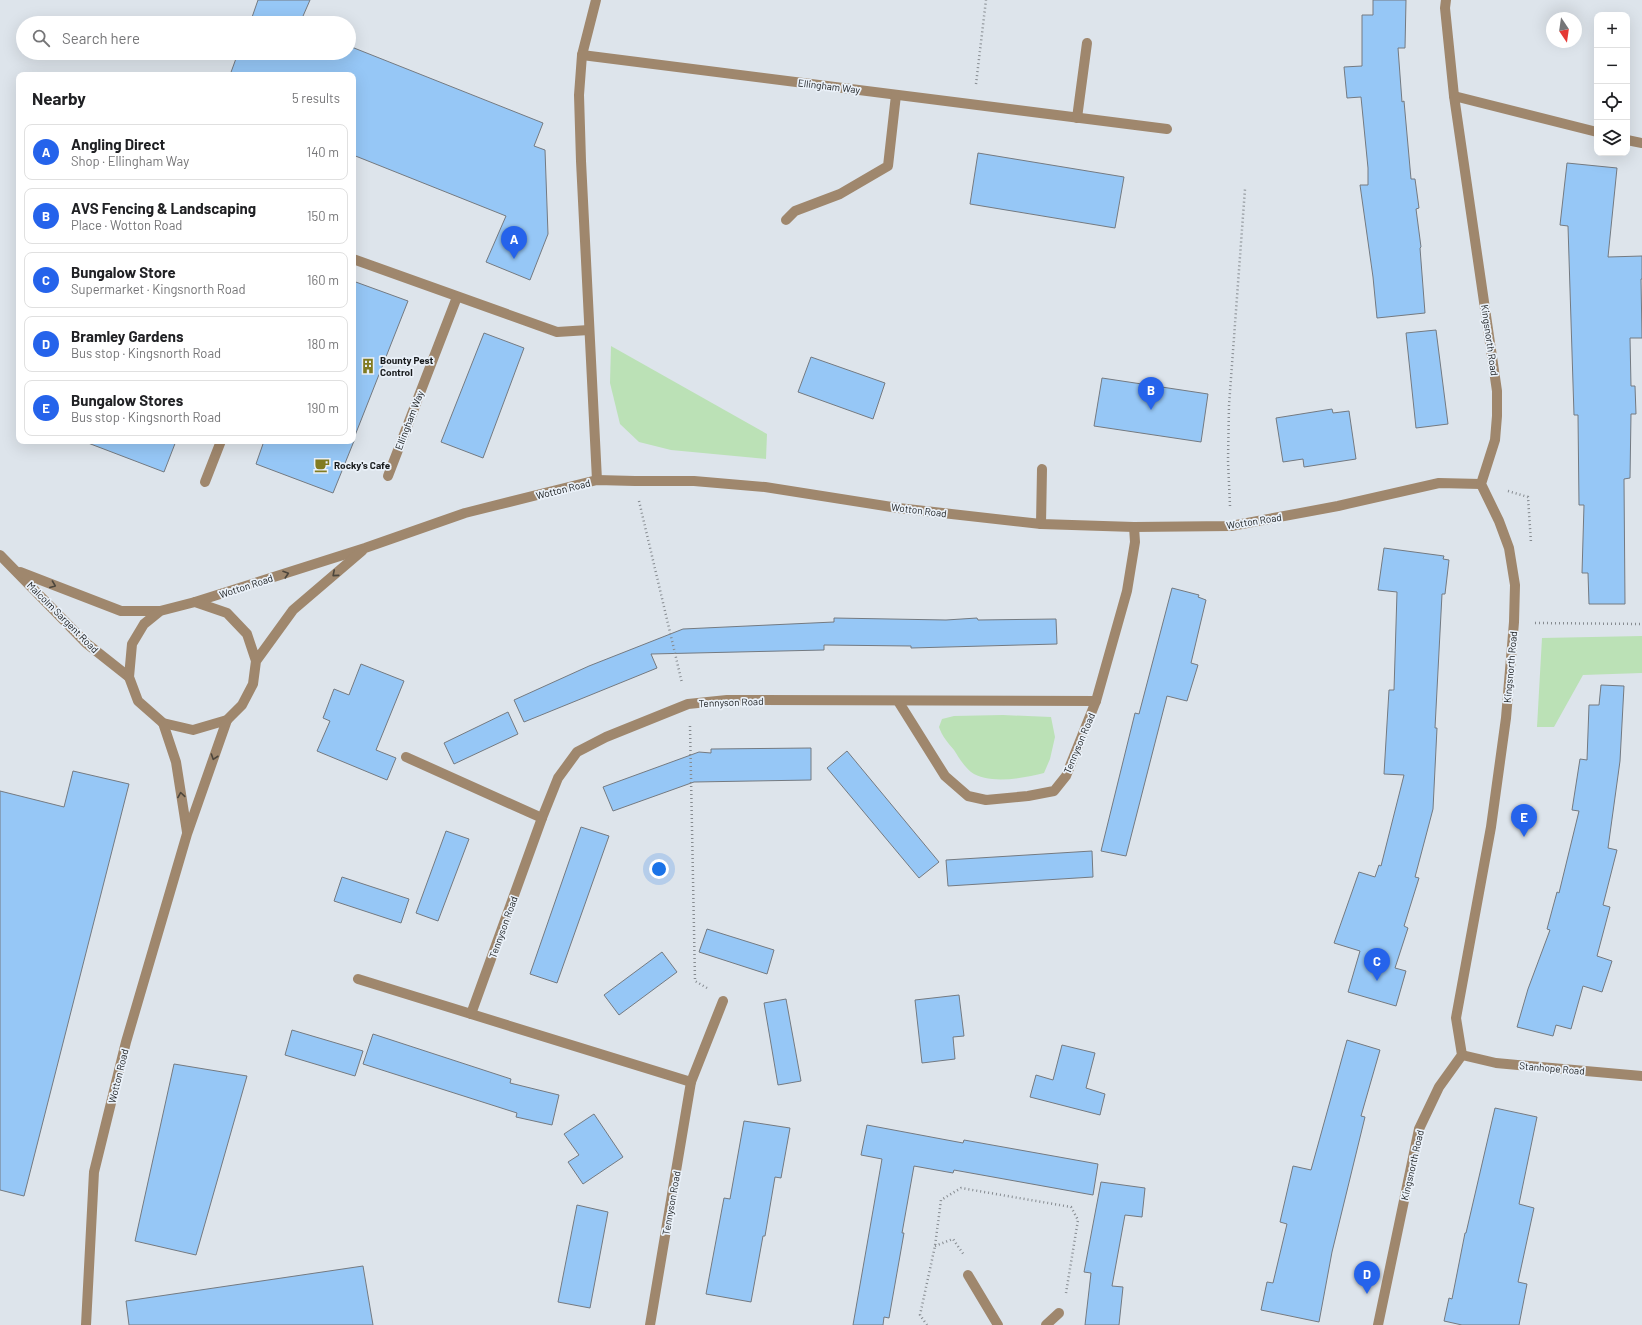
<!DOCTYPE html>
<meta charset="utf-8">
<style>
:root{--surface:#fff;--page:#f2f2f2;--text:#202124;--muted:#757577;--line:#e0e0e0;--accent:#2563eb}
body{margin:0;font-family:Barlow,sans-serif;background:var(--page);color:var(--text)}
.controls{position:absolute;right:12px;top:12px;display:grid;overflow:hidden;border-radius:8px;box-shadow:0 4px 16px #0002}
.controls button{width:36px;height:36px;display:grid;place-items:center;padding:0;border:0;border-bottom:1px solid var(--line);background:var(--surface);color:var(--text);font:20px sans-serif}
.compass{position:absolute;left:1546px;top:12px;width:36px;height:36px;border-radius:50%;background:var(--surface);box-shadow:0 4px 16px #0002;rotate:167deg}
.you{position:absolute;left:659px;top:869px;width:14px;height:14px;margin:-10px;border:3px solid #fff;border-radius:50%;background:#1a73e8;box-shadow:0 0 0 6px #1a73e833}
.badge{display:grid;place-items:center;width:26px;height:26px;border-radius:50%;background:var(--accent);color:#fff;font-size:13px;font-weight:700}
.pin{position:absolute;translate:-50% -33px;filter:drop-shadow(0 1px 2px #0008)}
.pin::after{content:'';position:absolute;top:21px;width:14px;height:12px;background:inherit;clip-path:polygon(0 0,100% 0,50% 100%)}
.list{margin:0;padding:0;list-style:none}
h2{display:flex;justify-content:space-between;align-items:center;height:52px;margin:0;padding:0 16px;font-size:17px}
h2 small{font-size:13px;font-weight:400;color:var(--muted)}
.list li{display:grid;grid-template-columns:26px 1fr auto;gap:12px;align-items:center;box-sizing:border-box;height:56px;margin:0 8px 8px;padding:0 8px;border:1px solid var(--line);border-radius:8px}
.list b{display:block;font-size:15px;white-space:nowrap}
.list p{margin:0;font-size:13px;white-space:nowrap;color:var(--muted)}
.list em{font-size:13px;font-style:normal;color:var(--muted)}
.icon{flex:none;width:22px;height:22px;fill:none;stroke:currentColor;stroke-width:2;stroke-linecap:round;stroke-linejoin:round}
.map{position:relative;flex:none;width:1642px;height:1325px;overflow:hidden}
.search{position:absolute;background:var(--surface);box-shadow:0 4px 16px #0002;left:16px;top:16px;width:340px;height:44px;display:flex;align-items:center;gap:10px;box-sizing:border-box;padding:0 14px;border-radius:22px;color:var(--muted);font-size:15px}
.panel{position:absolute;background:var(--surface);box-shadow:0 4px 16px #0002;left:16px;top:72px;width:340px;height:372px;border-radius:8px}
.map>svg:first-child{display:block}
</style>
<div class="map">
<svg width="1642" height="1325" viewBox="0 0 1642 1325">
<rect width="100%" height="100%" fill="#dde4eb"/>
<g fill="#bbe1b6">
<path d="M 611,346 L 767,434 L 766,459 L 671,450 L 639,442 L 620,424 L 610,383 Z"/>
<path d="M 1642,636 L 1642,673 L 1583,675 L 1554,727 L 1537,727 L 1542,638 Z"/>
<path d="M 1003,715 L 1051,717 L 1055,737 L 1050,759 L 1044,773 C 1024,778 989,785 971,772 C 964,766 959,758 954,750 C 948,743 942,736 939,727 L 942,719 L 954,716 Z"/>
</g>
<g fill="#96c7f6" stroke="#747a81">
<path d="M 258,0 L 310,0 L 300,23 L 250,23 Z"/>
<path d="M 1373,0 L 1406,0 L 1405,48 L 1398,48 L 1402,102 L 1404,101 L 1411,179 L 1415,179 L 1419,208 L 1416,209 L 1421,247 L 1420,248 L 1425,313 L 1377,318 L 1373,277 L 1360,185 L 1368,185 L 1368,168 L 1361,97 L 1347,98 L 1344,67 L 1362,66 L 1362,15 L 1373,15 Z"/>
<path d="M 349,46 L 543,123 L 534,146 L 545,150 L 548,234 L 530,280 L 486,262 L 506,216 L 353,155 L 353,75 L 230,75 L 238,53 L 349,53 Z"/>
<path d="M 978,153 L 1124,177 L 1115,228 L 970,204 Z"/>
<path d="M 1567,163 L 1617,168 L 1608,257 L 1642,256 L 1642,279 L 1641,279 L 1642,338 L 1630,338 L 1631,386 L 1635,386 L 1636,414 L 1631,414 L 1630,478 L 1624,479 L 1625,604 L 1589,604 L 1588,573 L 1582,573 L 1584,505 L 1579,505 L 1578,415 L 1574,415 L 1568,226 L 1560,225 Z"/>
<path d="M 353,281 L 408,301 L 354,438 L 353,438 Z"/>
<path d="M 1436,330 L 1448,424 L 1416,428 L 1406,333 Z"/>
<path d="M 484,333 L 524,348 L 483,458 L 441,442 Z"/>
<path d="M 811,357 L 885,383 L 873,419 L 798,392 Z"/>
<path d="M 1102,378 L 1208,394 L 1201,442 L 1094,426 Z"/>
<path d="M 1332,409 L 1333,413 L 1349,411 L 1356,459 L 1304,467 L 1303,459 L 1283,462 L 1276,418 Z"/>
<path d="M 88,441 L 176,441 L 164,472 L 88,443 Z"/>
<path d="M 264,441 L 354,441 L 333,493 L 256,464 Z"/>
<path d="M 1384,548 L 1444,556 L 1443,559 L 1449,560 L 1445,594 L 1442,594 L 1435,728 L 1437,728 L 1433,809 L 1415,877 L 1419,878 L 1404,926 L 1408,928 L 1395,968 L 1406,971 L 1396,1006 L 1348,992 L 1360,951 L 1334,943 L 1359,872 L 1375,877 L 1379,865 L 1381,866 L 1404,775 L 1384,774 L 1389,690 L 1394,690 L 1397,592 L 1378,590 Z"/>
<path d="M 1172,588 L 1199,595 L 1198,597 L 1206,600 L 1191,663 L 1198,665 L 1187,701 L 1167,696 L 1126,856 L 1101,851 L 1135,713 L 1139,714 Z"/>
<path d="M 834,618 L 946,620 L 977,618 L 978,620 L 1056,619 L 1057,644 L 911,648 L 911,646 L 824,645 L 824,650 L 651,654 L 657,668 L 524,722 L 514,700 L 589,666 L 683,629 L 834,622 Z"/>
<path d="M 361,664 L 404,681 L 376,750 L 396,758 L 387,780 L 317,751 L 330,721 L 323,718 L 334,689 L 349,695 Z"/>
<path d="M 1601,685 L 1624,686 L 1620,761 L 1608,848 L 1617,850 L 1603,905 L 1610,907 L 1597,956 L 1612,961 L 1602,992 L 1583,986 L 1571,1029 L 1556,1025 L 1553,1036 L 1517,1027 L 1528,989 L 1550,930 L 1547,929 L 1557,892 L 1559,893 L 1579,811 L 1572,810 L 1580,759 L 1587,760 L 1589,705 L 1599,705 Z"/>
<path d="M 508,712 L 518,734 L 454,764 L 444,743 Z"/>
<path d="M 811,748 L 811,780 L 694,782 L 613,811 L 603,787 L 699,752 L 711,753 L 711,749 Z"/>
<path d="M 847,751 L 939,862 L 919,878 L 827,768 Z"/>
<path d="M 73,771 L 129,784 L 24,1196 L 0,1190 L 0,791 L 64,807 Z"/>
<path d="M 581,827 L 609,836 L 557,983 L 530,974 Z"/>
<path d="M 446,831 L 469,839 L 438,921 L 416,913 Z"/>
<path d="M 1092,851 L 1093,877 L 948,886 L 946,860 Z"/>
<path d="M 342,877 L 409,899 L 401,923 L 334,901 Z"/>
<path d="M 707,929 L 774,950 L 767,974 L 699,952 Z"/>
<path d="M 662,952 L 677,972 L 619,1015 L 604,995 Z"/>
<path d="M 959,995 L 964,1036 L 953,1037 L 955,1059 L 922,1063 L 915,1000 Z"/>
<path d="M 786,999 L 801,1081 L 778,1085 L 764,1003 Z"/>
<path d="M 292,1030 L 363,1051 L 355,1076 L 285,1055 Z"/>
<path d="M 373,1034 L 511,1079 L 510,1083 L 559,1095 L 552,1125 L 516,1117 L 517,1113 L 363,1064 Z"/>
<path d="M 1347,1040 L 1380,1050 L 1361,1116 L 1365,1117 L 1332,1252 L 1319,1322 L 1261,1310 L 1267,1282 L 1273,1283 L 1287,1224 L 1280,1222 L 1293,1166 L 1311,1170 Z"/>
<path d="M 1062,1045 L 1095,1053 L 1086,1088 L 1105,1094 L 1100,1115 L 1030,1097 L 1036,1075 L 1053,1080 Z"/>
<path d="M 174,1064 L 247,1076 L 196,1255 L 135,1241 Z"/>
<path d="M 1495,1108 L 1537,1117 L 1519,1204 L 1534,1208 L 1518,1282 L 1527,1284 L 1519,1325 L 1462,1325 L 1444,1321 L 1449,1298 L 1452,1299 L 1465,1233 L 1466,1233 Z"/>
<path d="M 594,1114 L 623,1157 L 583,1184 L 568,1162 L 579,1155 L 564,1134 Z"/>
<path d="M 744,1121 L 790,1128 L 781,1178 L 775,1177 L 765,1236 L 763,1236 L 751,1302 L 706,1294 L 724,1198 L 730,1199 Z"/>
<path d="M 867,1125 L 963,1143 L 964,1140 L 1098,1164 L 1093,1195 L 954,1170 L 953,1173 L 914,1166 L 902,1233 L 904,1233 L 889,1318 L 884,1317 L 883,1325 L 853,1325 L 882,1159 L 861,1155 Z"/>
<path d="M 1101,1182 L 1145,1188 L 1142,1217 L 1125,1215 L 1112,1286 L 1123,1287 L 1119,1325 L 1085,1325 L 1091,1273 L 1084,1272 Z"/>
<path d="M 577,1205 L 608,1212 L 590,1308 L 558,1302 Z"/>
<path d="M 363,1266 L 373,1325 L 129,1325 L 126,1301 Z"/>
</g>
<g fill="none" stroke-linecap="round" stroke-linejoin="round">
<g stroke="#868b90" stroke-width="2.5" stroke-dasharray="1 3" stroke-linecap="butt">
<path d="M 976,84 L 986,0"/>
<path d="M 1508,491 L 1528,497 L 1531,543"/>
<path d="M 639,501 L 682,683"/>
<path d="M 1230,506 L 1228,461 L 1229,405 L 1245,189"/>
<path d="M 1535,623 L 1642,624"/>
<path d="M 690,726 L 695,981 L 707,988"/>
<path d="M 935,1246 L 953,1239 L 964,1255"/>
<path d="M 927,1325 L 920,1315 L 935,1246 L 941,1200 L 961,1188 L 1071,1207 L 1078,1220 L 1066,1293"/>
</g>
<g stroke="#9f876d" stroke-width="10">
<path d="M 596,0 L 582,55 L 579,95 L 581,161 L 597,480"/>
<path d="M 582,55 L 1167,129"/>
<path d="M 1454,96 L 1597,132"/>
<path d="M 1077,118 L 1087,43"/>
<path d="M 1627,140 L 1642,143"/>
<path d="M 786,220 L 795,211 L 840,194 L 888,166 L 896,95"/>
<path d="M 353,259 L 557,332 L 589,330"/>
<path d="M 388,476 L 457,297"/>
<path d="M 205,482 L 221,441"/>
<path d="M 1041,524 L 1042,469"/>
<path d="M 0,555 L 86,643 L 129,677"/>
<path d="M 20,572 L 121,611 L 160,611"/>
<path d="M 195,602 L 365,548 L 465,513 L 597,480 L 635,481 L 694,481 L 765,487 L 898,508 L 1041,524 L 1134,527 L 1231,526 L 1338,506 L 1439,483 L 1481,484"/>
<path d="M 256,661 L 247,634 L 227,613 L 195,602 L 160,611 L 144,624 L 132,644 L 129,677 L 138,701 L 163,723 L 193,730 L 227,720 L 242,705 L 253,684 L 256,661 L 293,610 L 362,551"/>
<path d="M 898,701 L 945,776 L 968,796 L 986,800 L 1028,796 L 1054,791 L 1066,776 L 1096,701 L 1127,591 L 1135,542 L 1134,527"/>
<path d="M 163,723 L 176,762 L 187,832"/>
<path d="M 406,757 L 542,818"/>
<path d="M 358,979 L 691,1082"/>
<path d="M 471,1014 L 542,818 L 558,778 L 577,752 L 606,737 L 688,704 L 727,700 L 1096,701"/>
<path d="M 1462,1055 L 1496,1063 L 1642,1076"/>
<path d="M 968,1275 L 998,1325"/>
<path d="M 86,1325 L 94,1172 L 126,1042 L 187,834 L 227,720"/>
<path d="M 650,1325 L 691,1082 L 723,1001"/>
<path d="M 1046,1325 L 1059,1313"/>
<path d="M 1378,1325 L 1419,1129 L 1439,1087 L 1462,1055 L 1456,1018 L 1491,827 L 1506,718 L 1514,622 L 1515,585 L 1509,548 L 1499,521 L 1481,484 L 1495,440 L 1497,416 L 1497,391 L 1454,96 L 1445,8 L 1446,0"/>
</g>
</g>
<defs><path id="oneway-chevron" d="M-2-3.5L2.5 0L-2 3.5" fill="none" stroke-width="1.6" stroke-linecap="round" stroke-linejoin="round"/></defs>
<g stroke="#4d463c">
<use href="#oneway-chevron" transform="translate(286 574) rotate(-18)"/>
<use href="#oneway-chevron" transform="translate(335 574) rotate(139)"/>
<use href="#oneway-chevron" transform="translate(53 585) rotate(21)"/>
<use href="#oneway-chevron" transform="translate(214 757) rotate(109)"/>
<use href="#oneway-chevron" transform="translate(181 795) rotate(-99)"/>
</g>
<defs>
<g id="building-bare" transform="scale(1.2)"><path d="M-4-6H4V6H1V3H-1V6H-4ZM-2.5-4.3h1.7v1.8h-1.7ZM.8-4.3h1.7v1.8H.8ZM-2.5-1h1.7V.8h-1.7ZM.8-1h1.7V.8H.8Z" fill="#827c22" stroke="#eaf1f9" stroke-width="2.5" paint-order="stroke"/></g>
<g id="cafe-bare" transform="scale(1.2)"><path d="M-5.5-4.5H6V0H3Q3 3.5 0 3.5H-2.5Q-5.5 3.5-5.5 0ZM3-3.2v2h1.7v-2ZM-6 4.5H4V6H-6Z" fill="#827c22" stroke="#eaf1f9" stroke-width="2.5" paint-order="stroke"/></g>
</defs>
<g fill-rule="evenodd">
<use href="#building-bare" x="368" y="366"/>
<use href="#cafe-bare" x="322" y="465"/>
</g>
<g text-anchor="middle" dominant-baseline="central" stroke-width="3.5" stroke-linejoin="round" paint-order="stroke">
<g font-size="10" fill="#171a1c" stroke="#eaf1f9">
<text transform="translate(829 86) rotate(7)">Ellingham Way</text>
<text transform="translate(1490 340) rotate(82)">Kingsnorth Road</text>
<text transform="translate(409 420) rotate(-69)">Ellingham Way</text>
<text transform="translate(563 489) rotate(-14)">Wotton Road</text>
<text transform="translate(919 510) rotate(7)">Wotton Road</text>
<text transform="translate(1254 521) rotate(-9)">Wotton Road</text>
<text transform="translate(246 586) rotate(-18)">Wotton Road</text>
<text transform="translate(63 617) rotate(45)">Malcolm Sargent Road</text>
<text transform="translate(1510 667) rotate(-85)">Kingsnorth Road</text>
<text transform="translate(731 702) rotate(-2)">Tennyson Road</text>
<text transform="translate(1079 743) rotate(-67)">Tennyson Road</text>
<text transform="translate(503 927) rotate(-70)">Tennyson Road</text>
<text transform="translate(1552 1068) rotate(5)">Stanhope Road</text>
<text transform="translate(118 1076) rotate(-76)">Wotton Road</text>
<text transform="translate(1412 1165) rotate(-77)">Kingsnorth Road</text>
<text transform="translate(671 1203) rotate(-80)">Tennyson Road</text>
</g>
<g font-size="10" font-weight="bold" fill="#171a1c" stroke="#eaf1f9" text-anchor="start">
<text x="380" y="360">Bounty Pest<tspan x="380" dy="12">Control</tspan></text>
<text x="334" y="465">Rocky's Cafe</text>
</g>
</g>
</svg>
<div class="controls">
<button>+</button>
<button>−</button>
<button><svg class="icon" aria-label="locate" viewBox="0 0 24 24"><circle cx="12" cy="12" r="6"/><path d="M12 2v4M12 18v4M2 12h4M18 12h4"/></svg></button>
<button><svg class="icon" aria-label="layers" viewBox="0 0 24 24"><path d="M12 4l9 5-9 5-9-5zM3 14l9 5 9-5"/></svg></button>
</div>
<svg class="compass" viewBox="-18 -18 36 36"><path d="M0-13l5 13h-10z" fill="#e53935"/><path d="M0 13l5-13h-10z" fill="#757577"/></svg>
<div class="you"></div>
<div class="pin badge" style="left:514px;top:259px">A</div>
<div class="pin badge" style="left:1151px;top:410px">B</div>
<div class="pin badge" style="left:1377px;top:981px">C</div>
<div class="pin badge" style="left:1367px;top:1294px">D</div>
<div class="pin badge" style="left:1524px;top:837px">E</div>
<div class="search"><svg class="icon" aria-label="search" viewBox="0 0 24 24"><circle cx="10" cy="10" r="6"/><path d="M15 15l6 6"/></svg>Search here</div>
<section class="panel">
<h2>Nearby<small>5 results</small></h2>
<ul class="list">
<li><span class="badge">A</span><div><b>Angling Direct</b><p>Shop · Ellingham Way</p></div><em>140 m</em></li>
<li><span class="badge">B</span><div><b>AVS Fencing &amp; Landscaping</b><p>Place · Wotton Road</p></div><em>150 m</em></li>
<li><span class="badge">C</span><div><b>Bungalow Store</b><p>Supermarket · Kingsnorth Road</p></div><em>160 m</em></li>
<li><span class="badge">D</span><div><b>Bramley Gardens</b><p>Bus stop · Kingsnorth Road</p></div><em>180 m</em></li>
<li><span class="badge">E</span><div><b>Bungalow Stores</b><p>Bus stop · Kingsnorth Road</p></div><em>190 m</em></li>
</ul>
</section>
</div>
